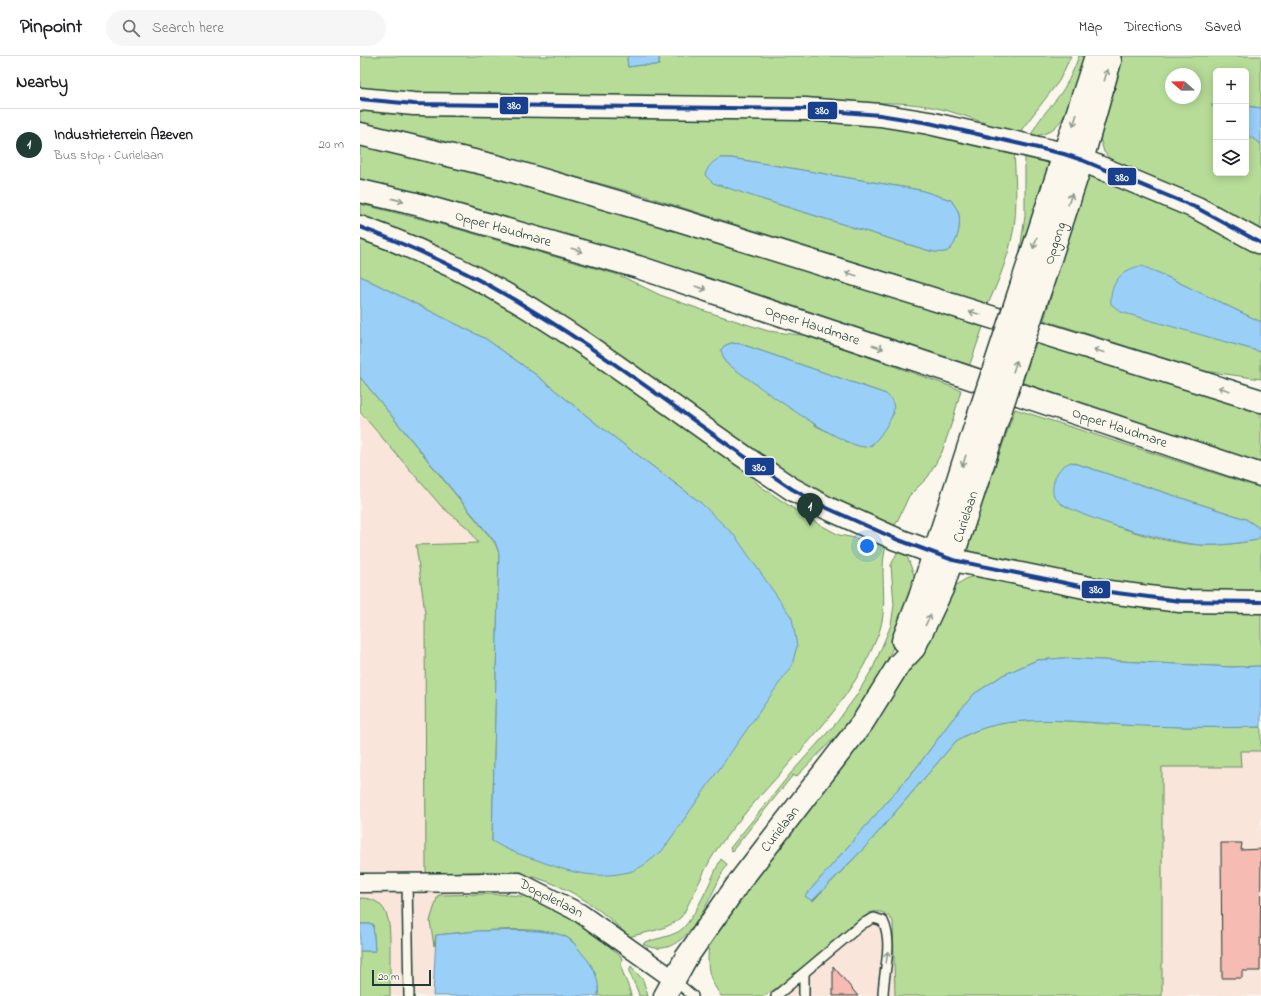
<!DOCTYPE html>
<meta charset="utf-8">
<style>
:root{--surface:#fff;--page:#f6f6f6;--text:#202124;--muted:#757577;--line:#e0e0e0;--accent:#1f3d34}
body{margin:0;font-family:"Indie Flower",sans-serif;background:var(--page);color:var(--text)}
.controls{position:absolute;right:12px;top:12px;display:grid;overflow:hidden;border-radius:6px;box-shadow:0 2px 10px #0003}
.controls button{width:36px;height:36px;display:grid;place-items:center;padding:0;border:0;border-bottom:1px solid var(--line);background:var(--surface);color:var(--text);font:20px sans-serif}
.compass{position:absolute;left:805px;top:12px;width:36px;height:36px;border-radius:50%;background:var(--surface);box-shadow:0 2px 10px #0003;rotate:290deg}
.scale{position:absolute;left:12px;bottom:10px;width:59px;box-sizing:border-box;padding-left:4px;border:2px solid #1f3d34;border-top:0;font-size:11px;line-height:14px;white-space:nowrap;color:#1f3d34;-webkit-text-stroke:3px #fbf7ec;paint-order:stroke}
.you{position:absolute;left:507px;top:490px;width:14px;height:14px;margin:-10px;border:3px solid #fff;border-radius:50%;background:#1a73e8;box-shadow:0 0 0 6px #1a73e833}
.badge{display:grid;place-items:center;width:26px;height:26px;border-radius:50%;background:var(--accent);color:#fff;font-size:13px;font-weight:700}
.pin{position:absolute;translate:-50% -33px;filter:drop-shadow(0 1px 2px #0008)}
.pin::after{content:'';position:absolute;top:21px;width:14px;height:12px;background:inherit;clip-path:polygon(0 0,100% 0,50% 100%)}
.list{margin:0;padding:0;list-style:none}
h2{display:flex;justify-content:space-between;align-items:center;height:52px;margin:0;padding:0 16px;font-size:17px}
h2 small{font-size:13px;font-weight:400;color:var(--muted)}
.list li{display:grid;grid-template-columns:26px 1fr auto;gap:12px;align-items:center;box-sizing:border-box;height:72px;padding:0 16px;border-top:1px solid var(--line)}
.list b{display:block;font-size:15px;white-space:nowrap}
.list p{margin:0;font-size:13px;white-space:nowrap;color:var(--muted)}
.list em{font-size:13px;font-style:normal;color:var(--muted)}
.icon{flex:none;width:22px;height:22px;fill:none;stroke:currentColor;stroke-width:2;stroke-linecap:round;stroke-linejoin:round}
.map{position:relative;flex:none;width:901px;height:940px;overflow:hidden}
header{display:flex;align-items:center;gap:24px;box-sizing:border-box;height:56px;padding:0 20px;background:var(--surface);border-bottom:1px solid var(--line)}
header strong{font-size:19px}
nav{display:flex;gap:22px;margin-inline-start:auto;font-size:14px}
.search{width:280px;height:36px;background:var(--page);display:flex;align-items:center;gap:10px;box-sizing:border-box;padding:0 14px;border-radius:22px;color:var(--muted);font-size:15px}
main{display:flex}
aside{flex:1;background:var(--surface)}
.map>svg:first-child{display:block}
</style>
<header>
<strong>Pinpoint</strong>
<div class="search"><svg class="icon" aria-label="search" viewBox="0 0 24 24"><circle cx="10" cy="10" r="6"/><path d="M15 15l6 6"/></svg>Search here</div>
<nav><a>Map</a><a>Directions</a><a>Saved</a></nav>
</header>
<main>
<aside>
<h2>Nearby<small></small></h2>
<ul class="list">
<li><span class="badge">1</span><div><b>Industrieterrein Azeven</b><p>Bus stop · Curielaan</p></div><em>20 m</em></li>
</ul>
</aside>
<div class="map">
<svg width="901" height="940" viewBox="0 0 901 940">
<rect width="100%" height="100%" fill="#fbf7ec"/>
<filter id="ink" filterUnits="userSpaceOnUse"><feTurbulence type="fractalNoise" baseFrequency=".025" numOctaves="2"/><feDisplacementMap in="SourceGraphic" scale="8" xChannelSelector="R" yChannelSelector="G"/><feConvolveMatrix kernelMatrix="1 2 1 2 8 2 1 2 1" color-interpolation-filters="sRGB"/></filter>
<g filter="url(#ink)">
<g fill="#fae5db">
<path d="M 0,278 L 180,434 L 171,769 L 98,931 L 98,940 L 0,940 Z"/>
<path d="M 901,651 L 901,940 L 550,940 L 549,652 Z"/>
<path d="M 517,854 L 529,859 L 533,865 L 535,940 L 424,940 L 434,932 L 429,923 L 509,857 Z"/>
</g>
<g fill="#b7dc98" stroke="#6b8c66" fill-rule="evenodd">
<path d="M 0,0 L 269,0 L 267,2 L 268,11 L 282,9 L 299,9 L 299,0 L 711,0 L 699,25 L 659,77 C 637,73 617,63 595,57 C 559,45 522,46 486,48 L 0,37 Z"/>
<path d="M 719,0 L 731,0 C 720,26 707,82 671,80 C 676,65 691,51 701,37 C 709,25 714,13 719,0 Z"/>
<path d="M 756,0 L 901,0 L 901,52 L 886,50 L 886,15 L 856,15 L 856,49 L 851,49 L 856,54 L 856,117 L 886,117 L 886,78 L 901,88 L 901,180 L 752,105 L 744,96 L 739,79 ZM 811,18 L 835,18 L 835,42 L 811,42 Z"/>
<path d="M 0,49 L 522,66 L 654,93 C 655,116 657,140 655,163 C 652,192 640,222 628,248 L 282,139 L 142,101 L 0,66 ZM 360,102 L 371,102 L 560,134 L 591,144 C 593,148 596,151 598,155 C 602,166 598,186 589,194 C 584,198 576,196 570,195 L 401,143 Z"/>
<path d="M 0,89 L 101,113 L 286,164 L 623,271 L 609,311 C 408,243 207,173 0,125 Z"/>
<path d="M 665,99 L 686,106 L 691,110 L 658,208 L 665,160 Z"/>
<path d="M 734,119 L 833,158 L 901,196 L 901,266 L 799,217 L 845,279 L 901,296 L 901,323 L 844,315 L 684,264 L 726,122 Z"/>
<path d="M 0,148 L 69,165 L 259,219 L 300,239 L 345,255 L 408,275 L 449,280 L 601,334 L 593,363 L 582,396 L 568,421 L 549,440 L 534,472 L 469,444 L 311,343 L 0,164 ZM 371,287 L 381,288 L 526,338 L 534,357 L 512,389 L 505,391 L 494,388 L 456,370 L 364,290 Z"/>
<path d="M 0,177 L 165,257 L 373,402 L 400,430 L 446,461 L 479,479 L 517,486 L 526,490 C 518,519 530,549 518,579 C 485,664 409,720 357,793 C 347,808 340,825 332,841 C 328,848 325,857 320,862 C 308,874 285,876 269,881 C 239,850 203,826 160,818 C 132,813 94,817 66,818 L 65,557 L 56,489 L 118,487 L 109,473 L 82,451 L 0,356 L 0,321 L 135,487 L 139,497 L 132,785 L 341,447 L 238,369 L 175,318 L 126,283 L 0,220 Z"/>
<path d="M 676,287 L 901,355 L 901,406 L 662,328 Z"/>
<path d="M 655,353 L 901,432 L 901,476 L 899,472 L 886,463 L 711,406 L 701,448 C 744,467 796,487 842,489 C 861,490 879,487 897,484 L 901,479 L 901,539 L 820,538 L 626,503 C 622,501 613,498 609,495 C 600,484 612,469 618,460 Z"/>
<path d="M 538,495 L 547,500 L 555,522 L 538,581 L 519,621 L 486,670 L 436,721 L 433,719 L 372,795 L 370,792 L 431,717 L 477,666 L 496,640 L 513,612 L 531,569 L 534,549 L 531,509 Z"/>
<path d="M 616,520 L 901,554 L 901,610 L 872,611 L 704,602 L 677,604 L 643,619 L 614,638 L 591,665 L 557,711 L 445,840 L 453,845 L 508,788 L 596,685 C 643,653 716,667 770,669 C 814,671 857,672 901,671 L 901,695 L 880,695 L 881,711 L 802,711 L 802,940 L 535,940 L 533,865 C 526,856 520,854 509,857 L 429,923 L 405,940 L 361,940 C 347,920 347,911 349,887 L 592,532 L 607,522 Z"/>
<path d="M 361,803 L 367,808 C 352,834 327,911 283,888 L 285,886 C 296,883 308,881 318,876 C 334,867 352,820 361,803 Z"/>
<path d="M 78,839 C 107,839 138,836 167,841 C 204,849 236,877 262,902 C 259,917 269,926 271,940 L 238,940 C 239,928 234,912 226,903 C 221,897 215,886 208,882 C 180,867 108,876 76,879 L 74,890 L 70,865 Z"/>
<path d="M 0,842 C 32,842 30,872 30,896 C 30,911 30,925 30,940 L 0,940 L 0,895 L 15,895 L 13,868 L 0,868 Z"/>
<path d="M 271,910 L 283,924 L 288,940 L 279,940 C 278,931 266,917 271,910 Z"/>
</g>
<g fill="#9acff8" stroke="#6995aa">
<path d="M 269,0 L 299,0 L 299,9 L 282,9 L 268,11 L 267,2 Z"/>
<path d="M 886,50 L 901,52 L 901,88 L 886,78 Z"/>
<path d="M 360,102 L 371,102 L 560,134 L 591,144 C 593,148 596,151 598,155 C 602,166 598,187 589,194 C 584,198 576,196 570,195 L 401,143 L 353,127 L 345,119 C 348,110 352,106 360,102 Z"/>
<path d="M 782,210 L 799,217 L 901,266 L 901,296 L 761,256 L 751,248 C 749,228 762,212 782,210 Z"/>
<path d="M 0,220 L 126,283 L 175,318 L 238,369 L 341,447 L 375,480 L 432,562 L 437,590 L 432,609 L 302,795 C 292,803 281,813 269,816 C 234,824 209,816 177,804 C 161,799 146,794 132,785 L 139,497 L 135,486 L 0,321 Z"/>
<path d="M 371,287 L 381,288 L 526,338 C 534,345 536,352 531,362 C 526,371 516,389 506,391 C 482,393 387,322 365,306 L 361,294 L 364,290 Z"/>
<path d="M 711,406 L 886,463 L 899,472 L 901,479 L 897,484 C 879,487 861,490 843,489 C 819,489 703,460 694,440 C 692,436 693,429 694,425 C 697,415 701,410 711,406 Z"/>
<path d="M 704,602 L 872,611 L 901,610 L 901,671 C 861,672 822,671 782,670 C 726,668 645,652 596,685 L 508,788 L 452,845 L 445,840 L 557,711 L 591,665 L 614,638 L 643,619 L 677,604 Z"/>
<path d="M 0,868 L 13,868 L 15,895 L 0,895 Z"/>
<path d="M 118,875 C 138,875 194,871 209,883 C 216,888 221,897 227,903 C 235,914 240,926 238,940 L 73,940 L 76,879 Z"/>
</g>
<g fill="#f6bbb2" stroke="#1f3d34">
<path d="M 861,787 L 882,787 L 881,794 L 901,793 L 900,915 L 882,915 L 882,922 L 862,922 Z"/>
<path d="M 473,910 L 498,940 L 473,940 Z"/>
</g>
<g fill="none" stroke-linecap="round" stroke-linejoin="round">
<g stroke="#1f3d34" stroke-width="12">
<g id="service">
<path d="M 47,825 L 49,940"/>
<path d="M 444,917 L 444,940"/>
<path d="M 314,924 L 333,940"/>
<path d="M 416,940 L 502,868 L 514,862 L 523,865 C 534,888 523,916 523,940"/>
</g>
</g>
<g stroke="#1f3d34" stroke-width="21">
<g id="minor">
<path id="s1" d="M 0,827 L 159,826 L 220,857 L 313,923"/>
</g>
</g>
<g stroke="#1f3d34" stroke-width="25">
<g id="secondary">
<path d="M 662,228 L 736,0"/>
<path id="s2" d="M 680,234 L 722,104 L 750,5 L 749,0"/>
<path d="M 543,585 L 560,541 L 616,368"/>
<path id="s3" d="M 305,940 L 326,902 L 380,825 L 503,666 L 539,608 L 554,592 L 582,533 L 634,374"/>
</g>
</g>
<g stroke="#1f3d34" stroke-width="25">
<g id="trunk">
<path d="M 0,43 L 54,48 L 445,53 L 520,59 L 569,67 L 704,98 L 722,104 L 837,152 L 901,187"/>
<path d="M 0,78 L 139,111 L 319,164 L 901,345"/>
<path id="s4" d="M 0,135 L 56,148 L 278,211 L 901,419"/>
<path d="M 0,171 C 58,192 116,220 169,252 C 260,308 343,375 432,433 L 467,452 L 536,483 L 593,504 L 749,536 L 820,545 L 901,546"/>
</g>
</g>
<use href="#service" stroke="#fbf7ec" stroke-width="9"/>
<use href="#minor" stroke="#fbf7ec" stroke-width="18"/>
<use href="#secondary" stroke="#fbf7ec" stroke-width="22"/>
<use href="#trunk" stroke="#fbf7ec" stroke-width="22"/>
<g stroke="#1f3d34" stroke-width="25" stroke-linecap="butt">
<g id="secondary-bridge">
<path d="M 616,368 L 662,228"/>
<path d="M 634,374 L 680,234"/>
</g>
</g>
<use href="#secondary-bridge" stroke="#fbf7ec" stroke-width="22"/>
<g stroke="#fbf7ec" stroke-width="7">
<g id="bus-1">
<path d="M 0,43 L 54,48 L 445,53 L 520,59 L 569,67 L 704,98 L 722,104 L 837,152 L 901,187"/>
<path d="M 0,171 C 58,193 115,219 168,252 C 260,307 343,374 432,433 L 467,452 L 536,483 L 593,504 L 749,536 L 820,545 L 901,546"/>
</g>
</g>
<use href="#bus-1" stroke="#19408f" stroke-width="4"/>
</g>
<defs><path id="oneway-shaft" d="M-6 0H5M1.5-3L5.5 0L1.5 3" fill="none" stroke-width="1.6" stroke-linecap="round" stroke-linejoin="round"/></defs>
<g stroke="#8d9a90">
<use href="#oneway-shaft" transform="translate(746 19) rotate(-74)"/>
<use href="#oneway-shaft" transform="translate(715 64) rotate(108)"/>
<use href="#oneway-shaft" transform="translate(710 143) rotate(-72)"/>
<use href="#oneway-shaft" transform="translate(38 144) rotate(13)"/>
<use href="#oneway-shaft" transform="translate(675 187) rotate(108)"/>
<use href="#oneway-shaft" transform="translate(217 194) rotate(16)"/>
<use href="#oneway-shaft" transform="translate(491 218) rotate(-163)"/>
<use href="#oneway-shaft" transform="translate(341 232) rotate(18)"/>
<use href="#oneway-shaft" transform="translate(615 257) rotate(-163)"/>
<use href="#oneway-shaft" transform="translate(518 291) rotate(18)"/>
<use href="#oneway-shaft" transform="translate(739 295) rotate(-163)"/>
<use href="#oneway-shaft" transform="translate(655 310) rotate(-72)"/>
<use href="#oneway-shaft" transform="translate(864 333) rotate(-163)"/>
<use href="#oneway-shaft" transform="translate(604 405) rotate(108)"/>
<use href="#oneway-shaft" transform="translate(568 564) rotate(-64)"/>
<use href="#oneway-shaft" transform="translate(527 901) rotate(-82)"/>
</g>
</g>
<g text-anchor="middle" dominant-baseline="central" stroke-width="3.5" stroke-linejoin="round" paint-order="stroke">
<g font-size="14" fill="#1f3d34" stroke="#fbf7ec">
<text stroke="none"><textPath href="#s4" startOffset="148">Opper Haudmare</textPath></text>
<text stroke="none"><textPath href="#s2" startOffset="49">Opgong</textPath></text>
<text stroke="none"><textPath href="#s4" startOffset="472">Opper Haudmare</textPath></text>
<text stroke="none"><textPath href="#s4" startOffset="796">Opper Haudmare</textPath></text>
<text stroke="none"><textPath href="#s3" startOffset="570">Curielaan</textPath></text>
<text stroke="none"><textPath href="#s3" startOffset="203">Curielaan</textPath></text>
<text stroke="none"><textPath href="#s1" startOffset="195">Dopplerlaan</textPath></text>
</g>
</g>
<g stroke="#fbf7ec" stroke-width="1.5">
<rect x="139" y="40" width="30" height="19" rx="4" fill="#19408f"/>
<rect x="447" y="45" width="31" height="19" rx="4" fill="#19408f"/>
<rect x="747" y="111" width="30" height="19" rx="4" fill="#19408f"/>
<rect x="384" y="401" width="31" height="19" rx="4" fill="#19408f"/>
<rect x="721" y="524" width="30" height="19" rx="4" fill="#19408f"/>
</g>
<g font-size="11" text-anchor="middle" font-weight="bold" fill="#fff">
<text x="154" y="53">380</text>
<text x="462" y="58">380</text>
<text x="762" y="125">380</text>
<text x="399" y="415">380</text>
<text x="736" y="537">380</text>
</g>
</svg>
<div class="controls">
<button>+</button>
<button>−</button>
<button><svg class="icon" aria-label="layers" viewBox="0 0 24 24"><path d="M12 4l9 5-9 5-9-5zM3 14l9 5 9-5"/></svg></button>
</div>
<svg class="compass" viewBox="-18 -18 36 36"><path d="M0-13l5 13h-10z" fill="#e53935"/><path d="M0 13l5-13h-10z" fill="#757577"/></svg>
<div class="scale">20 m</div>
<div class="you"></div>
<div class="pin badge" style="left:450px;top:470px">1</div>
</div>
</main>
